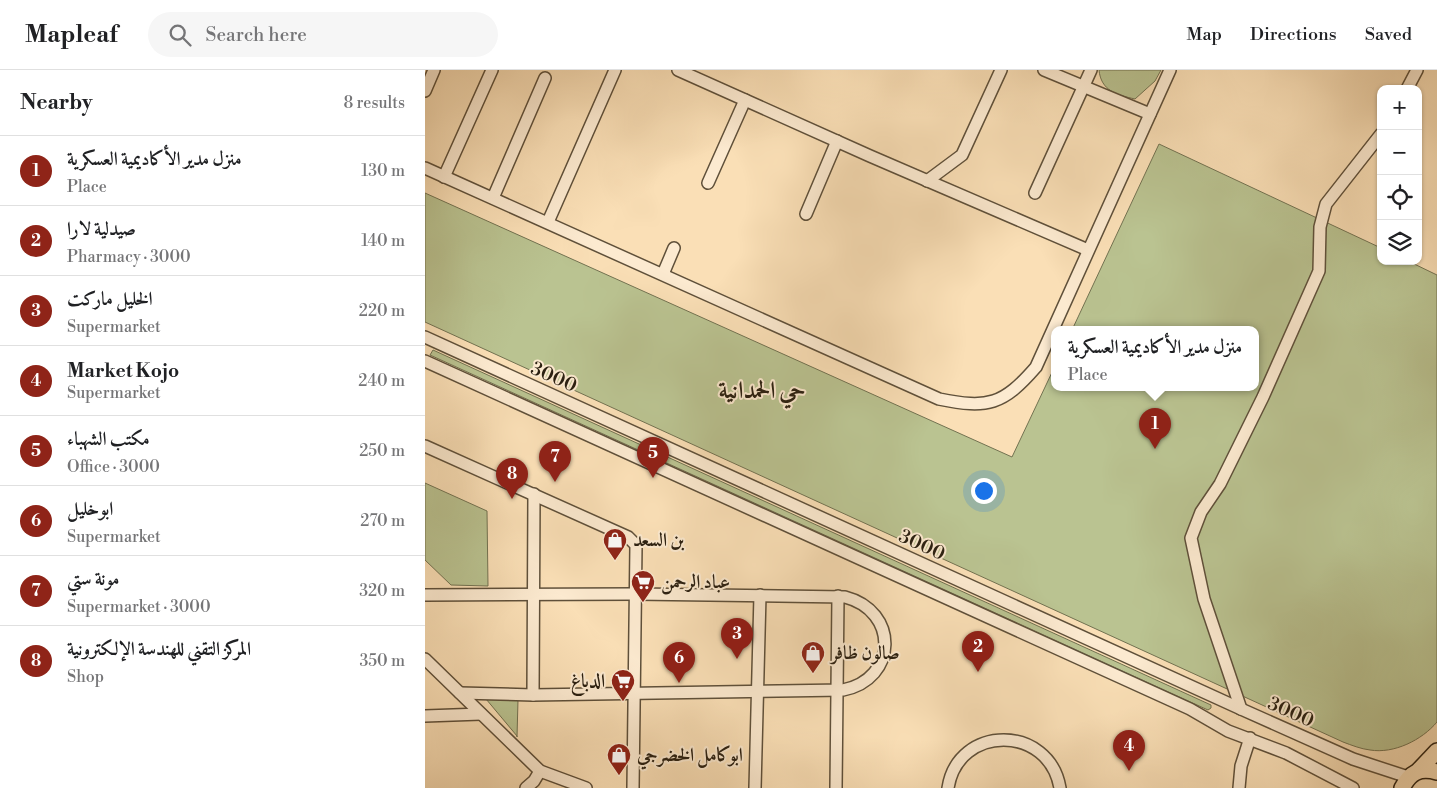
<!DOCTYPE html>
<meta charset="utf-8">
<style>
:root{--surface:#fff;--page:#f6f6f6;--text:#202124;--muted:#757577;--line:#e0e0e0;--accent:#8f2418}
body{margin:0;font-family:"Libre Bodoni",Amiri,serif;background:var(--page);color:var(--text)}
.controls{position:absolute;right:15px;top:15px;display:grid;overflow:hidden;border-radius:10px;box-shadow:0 1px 4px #0004}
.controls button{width:45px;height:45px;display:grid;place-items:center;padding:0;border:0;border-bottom:1px solid var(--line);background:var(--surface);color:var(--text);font:25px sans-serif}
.you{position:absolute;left:558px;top:420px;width:18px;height:18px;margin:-12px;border:4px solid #fff;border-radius:50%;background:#1a73e8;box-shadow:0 0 0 8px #1a73e833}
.badge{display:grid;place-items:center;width:32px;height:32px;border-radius:50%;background:var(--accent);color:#fff;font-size:16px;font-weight:700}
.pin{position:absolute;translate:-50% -41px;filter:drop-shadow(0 1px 2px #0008)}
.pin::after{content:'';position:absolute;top:26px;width:18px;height:15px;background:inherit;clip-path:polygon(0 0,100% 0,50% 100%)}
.popup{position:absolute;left:626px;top:256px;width:208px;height:65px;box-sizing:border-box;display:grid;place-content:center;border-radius:10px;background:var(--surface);filter:drop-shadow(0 1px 4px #0005);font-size:16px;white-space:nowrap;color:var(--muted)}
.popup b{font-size:19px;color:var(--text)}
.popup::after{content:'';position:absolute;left:50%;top:100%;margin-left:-10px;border:10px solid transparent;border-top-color:var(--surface)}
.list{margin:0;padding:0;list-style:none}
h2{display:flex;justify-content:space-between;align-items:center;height:65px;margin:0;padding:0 20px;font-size:21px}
h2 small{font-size:16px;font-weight:400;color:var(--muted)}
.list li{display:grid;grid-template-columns:32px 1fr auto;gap:15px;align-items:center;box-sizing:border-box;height:70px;padding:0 20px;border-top:1px solid var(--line)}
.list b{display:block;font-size:19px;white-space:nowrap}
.list p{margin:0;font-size:16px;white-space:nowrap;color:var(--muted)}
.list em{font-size:16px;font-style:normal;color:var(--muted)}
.icon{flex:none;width:28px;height:28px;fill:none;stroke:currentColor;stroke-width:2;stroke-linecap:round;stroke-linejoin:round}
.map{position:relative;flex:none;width:1012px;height:718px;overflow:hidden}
header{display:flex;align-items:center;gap:30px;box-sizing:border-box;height:70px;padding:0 25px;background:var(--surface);border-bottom:1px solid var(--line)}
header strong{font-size:24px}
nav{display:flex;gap:28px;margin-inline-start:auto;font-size:18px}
.search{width:350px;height:45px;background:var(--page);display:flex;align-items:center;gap:12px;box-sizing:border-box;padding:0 18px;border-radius:28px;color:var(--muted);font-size:19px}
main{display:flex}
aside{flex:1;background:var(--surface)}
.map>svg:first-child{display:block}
</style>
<header>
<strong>Mapleaf</strong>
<div class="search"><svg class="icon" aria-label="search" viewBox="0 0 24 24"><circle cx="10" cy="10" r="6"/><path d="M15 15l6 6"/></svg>Search here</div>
<nav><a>Map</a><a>Directions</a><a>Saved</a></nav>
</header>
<main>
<aside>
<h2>Nearby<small>8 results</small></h2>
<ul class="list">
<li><span class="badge">1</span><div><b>منزل مدير الأكاديمية العسكرية</b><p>Place</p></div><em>130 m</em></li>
<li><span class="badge">2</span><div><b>صيدلية لارا</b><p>Pharmacy · 3000</p></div><em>140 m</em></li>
<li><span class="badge">3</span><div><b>الخليل ماركت</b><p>Supermarket</p></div><em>220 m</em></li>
<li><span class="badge">4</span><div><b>Market Kojo</b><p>Supermarket</p></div><em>240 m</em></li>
<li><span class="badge">5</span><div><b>مكتب الشهباء</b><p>Office · 3000</p></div><em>250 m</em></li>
<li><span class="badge">6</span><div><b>ابوخليل</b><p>Supermarket</p></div><em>270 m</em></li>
<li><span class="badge">7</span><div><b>مونة ستي</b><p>Supermarket · 3000</p></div><em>320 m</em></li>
<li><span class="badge">8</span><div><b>المركز التقني للهندسة الإلكترونية</b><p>Shop</p></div><em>350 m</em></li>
</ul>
</aside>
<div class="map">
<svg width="1012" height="718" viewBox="0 0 1012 718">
<rect width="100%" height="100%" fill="#fadfb6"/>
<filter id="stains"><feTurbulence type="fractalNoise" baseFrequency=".004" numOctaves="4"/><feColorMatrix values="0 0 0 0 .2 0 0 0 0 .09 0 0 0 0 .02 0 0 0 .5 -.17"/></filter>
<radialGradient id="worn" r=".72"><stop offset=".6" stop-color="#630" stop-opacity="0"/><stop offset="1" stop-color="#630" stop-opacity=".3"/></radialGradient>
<g fill="#bac391" stroke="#727251">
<path d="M 674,0 L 736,0 L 730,11 L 710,29 C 692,25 676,21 674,0 Z"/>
<path d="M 734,74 L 956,178 L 956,191 L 983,191 L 1012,205 L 1012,652 C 997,670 969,684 945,680 C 936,679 926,675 918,672 L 0,252 L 0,123 L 587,387 L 630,296 L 630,318 L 830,318 L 830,260 L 647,260 Z"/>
<path d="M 8,280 L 786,635 L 786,638 L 783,640 L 5,285 Z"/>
<path d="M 0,413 L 62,441 L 63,516 L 26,515 L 0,490 Z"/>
<path d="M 61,629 L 93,630 L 92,667 L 92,666 Z"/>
</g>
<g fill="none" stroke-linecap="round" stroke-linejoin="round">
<g stroke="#5f503a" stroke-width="14">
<g id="minor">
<path d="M 253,0 L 445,86 L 663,180"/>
<path d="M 619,0 L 725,44"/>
<path d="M 982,19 L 992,0"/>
<path d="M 0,21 L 9,0"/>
<path d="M 0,98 L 514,329 C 563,339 578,335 611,297 L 745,0"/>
<path d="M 19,107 L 67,0"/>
<path d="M 502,111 L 537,85 L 576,0"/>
<path d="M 283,113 L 320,30"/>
<path d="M 610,123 L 666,0"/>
<path d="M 68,128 L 120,8"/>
<path d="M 381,144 L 412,71"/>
<path d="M 123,152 L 190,0"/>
<path d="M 238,204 L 249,178"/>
<path d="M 0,267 L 816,639 L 928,689 L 983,707"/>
<path d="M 0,291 L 765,639 L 803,661 L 861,683 L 928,718"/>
<path d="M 0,376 L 203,467 L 211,475 L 208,718"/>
<path d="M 0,525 L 211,524 L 420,527 C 474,541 473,609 418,620 L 108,625 L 35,623"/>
<path d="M 0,589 L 115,701 L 161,718"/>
<path d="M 108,625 L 109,424"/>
<path d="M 816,639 L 779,529 L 766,468 L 776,442 L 795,414 L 838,327 L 894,201 L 895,157 L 901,134 L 956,64"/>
<path d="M 0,646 L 56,644"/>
<path d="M 101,718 L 109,711 L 115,701"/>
<path d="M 330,718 L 335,525"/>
<path d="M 411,718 L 413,526"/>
<path d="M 523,718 C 533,654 624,654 635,718"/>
<path d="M 814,718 L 816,696 L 825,668"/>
</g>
</g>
<g stroke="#2b2011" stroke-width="18">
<g id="major">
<path d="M 994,700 L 1012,681"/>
<path d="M 977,718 C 985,703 994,697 1012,702"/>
</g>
</g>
<use href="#minor" stroke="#fcead0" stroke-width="11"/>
<use href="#major" stroke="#fadfb6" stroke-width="15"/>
</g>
<defs>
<g id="shop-pin" transform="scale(1.25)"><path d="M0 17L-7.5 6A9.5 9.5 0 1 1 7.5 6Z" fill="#8f2418" stroke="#fcead0"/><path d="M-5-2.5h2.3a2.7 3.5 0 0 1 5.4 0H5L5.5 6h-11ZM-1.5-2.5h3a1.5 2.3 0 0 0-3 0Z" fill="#fff"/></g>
<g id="supermarket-pin" transform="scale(1.25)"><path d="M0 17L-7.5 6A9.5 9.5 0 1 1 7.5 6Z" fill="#8f2418" stroke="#fcead0"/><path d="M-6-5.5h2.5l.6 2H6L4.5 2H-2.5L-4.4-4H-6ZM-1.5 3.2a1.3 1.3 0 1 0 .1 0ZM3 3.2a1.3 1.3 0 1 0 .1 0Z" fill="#fff"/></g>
</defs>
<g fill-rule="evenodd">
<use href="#shop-pin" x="190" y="470"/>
<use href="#supermarket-pin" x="218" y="512"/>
<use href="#shop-pin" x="388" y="583"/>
<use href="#supermarket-pin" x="198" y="611"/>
<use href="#shop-pin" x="194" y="685"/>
</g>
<g text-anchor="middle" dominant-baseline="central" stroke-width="4" stroke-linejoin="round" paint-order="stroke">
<g font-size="19" fill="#2b2011" stroke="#fcead0">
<text transform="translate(129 307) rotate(24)">3000</text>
<text transform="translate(497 475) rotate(25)">3000</text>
<text transform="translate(866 642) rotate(24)">3000</text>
</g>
<g font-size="19" font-weight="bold" fill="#2b2011" stroke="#fcead0" text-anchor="start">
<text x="208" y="470">بن السعد</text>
<text x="236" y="512">عباد الرحمن</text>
<text x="406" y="583">صالون ظافر</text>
<text x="180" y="611" text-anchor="end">الدباغ</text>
<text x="212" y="685">ابوكامل الخضرجي</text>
</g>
<g font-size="24" font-weight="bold" fill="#2b2011" stroke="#fcead0">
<text x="337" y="321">حي الحمدانية</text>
</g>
</g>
<rect width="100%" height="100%" filter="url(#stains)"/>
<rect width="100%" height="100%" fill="url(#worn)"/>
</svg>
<div class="controls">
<button>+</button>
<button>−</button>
<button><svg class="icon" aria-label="locate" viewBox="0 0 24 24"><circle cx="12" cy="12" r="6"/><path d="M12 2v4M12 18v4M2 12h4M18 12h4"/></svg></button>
<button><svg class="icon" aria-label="layers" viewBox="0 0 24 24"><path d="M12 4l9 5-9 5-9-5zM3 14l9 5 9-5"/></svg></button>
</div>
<div class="you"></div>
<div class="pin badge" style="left:730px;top:379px">1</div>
<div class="popup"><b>منزل مدير الأكاديمية العسكرية</b>Place</div>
<div class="pin badge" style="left:553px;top:602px">2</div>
<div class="pin badge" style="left:312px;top:589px">3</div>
<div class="pin badge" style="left:704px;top:701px">4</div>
<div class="pin badge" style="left:228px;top:408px">5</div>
<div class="pin badge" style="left:254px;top:613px">6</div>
<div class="pin badge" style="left:130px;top:412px">7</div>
<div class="pin badge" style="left:87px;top:429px">8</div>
</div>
</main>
